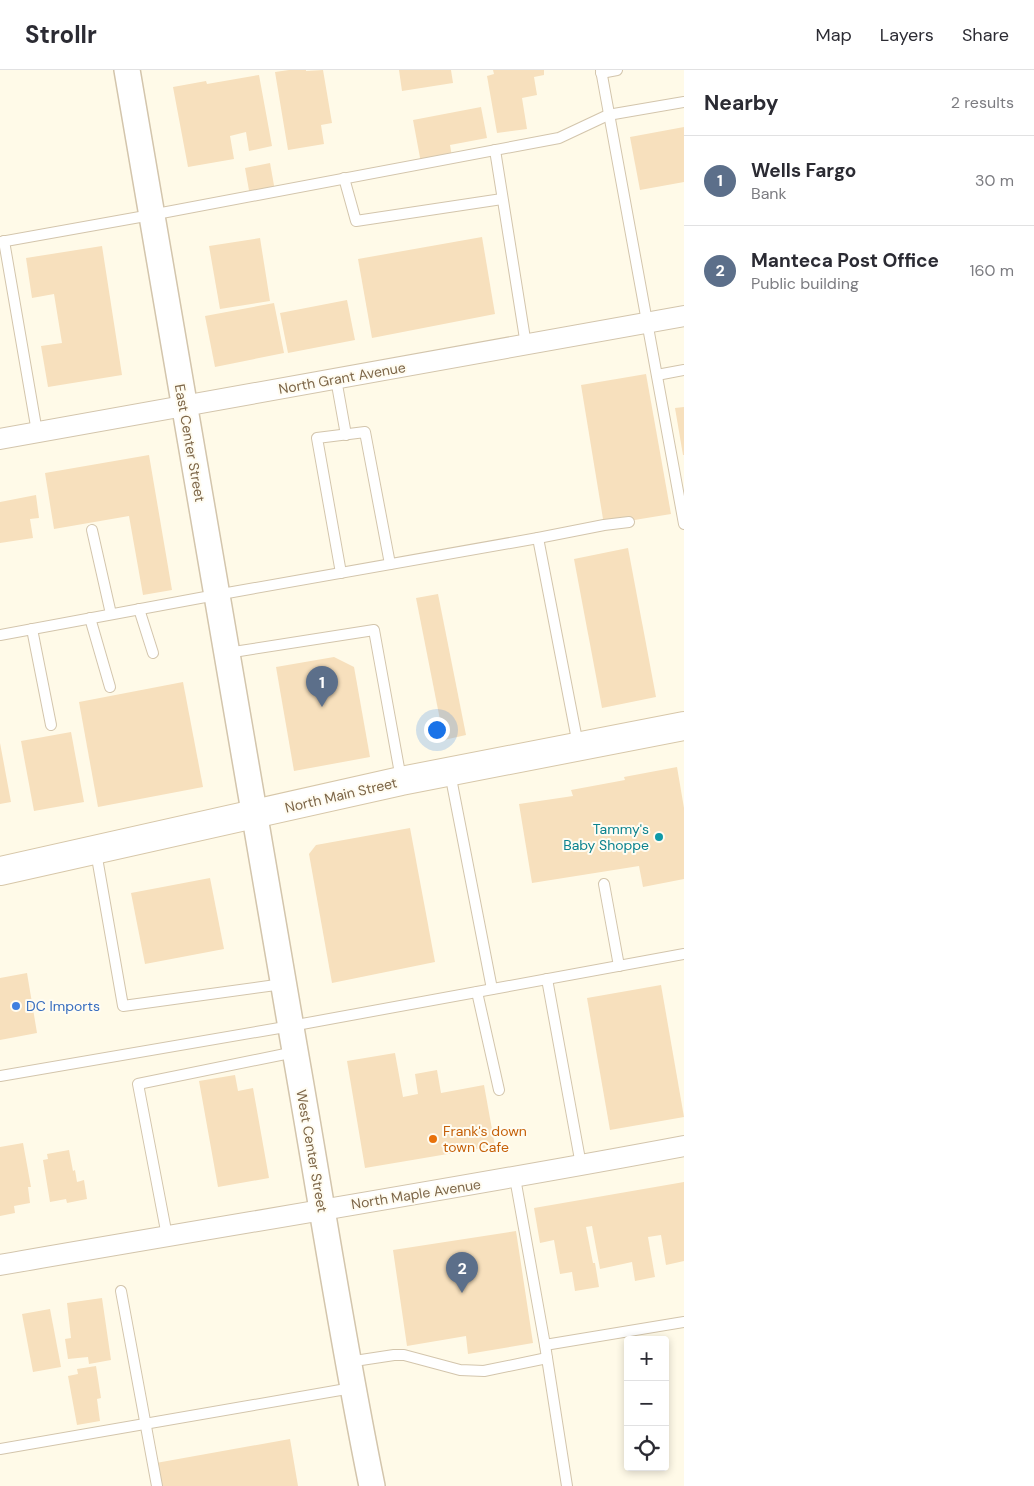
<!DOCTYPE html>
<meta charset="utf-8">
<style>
:root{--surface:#fff;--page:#f2f2f3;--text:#2b2b33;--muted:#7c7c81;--line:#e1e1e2;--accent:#d93025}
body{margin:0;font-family:"DM Sans",sans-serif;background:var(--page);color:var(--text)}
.controls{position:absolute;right:15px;bottom:15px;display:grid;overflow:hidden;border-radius:5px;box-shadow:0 2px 8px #0003}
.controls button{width:45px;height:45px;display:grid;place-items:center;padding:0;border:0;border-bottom:1px solid var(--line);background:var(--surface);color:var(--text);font:25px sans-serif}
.you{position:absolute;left:436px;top:659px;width:18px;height:18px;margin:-12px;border:4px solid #fff;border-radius:50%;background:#1a73e8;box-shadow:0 0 0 8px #1a73e833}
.badge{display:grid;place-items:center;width:32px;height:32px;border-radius:50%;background:var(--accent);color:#fff;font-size:16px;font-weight:700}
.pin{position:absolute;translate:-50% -41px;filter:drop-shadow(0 1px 2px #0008)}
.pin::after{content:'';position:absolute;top:26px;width:18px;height:15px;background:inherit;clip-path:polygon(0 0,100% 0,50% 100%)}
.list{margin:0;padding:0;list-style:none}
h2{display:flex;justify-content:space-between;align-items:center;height:65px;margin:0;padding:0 20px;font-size:21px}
h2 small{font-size:16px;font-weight:400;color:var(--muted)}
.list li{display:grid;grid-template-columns:32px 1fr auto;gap:15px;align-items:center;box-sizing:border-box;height:90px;padding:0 20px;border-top:1px solid var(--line)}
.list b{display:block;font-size:19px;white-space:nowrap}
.list p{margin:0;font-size:16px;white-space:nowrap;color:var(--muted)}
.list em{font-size:16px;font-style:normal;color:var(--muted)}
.icon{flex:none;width:28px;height:28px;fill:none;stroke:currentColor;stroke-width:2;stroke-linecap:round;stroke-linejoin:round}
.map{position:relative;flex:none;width:684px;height:1416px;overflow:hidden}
header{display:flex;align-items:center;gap:30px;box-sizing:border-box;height:70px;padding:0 25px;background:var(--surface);border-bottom:1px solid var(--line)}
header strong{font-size:24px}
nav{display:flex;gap:28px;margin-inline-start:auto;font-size:18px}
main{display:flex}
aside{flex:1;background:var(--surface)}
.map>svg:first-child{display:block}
</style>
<header>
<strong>Strollr</strong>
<nav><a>Map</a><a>Layers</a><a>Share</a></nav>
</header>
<main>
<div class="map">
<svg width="684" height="1416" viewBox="0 0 684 1416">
<rect width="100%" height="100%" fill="#fffae8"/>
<g fill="#f7e0bd">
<path d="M 289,0 L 306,0 L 306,1 L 323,0 L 332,53 L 321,55 L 324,74 L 288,80 L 275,2 Z"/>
<path d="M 399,0 L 451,0 L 453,13 L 402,21 Z"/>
<path d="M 493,0 L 544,0 L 544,5 L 534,7 L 537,25 L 522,28 L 527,59 L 497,63 L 487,6 L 494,4 Z"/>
<path d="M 259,5 L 272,76 L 249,81 L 246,62 L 230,66 L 234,89 L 188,97 L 173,17 L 206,11 L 207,14 Z"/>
<path d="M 481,37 L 487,68 L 450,75 L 452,87 L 421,93 L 413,50 Z"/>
<path d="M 684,57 L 684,112 L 640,120 L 630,67 Z"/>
<path d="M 270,93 L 275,121 L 250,126 L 245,98 Z"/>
<path d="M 482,167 L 495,244 L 372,268 L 358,189 Z"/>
<path d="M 260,168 L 270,231 L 220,239 L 209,176 Z"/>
<path d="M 102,176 L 122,305 L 48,317 L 41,276 L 62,273 L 54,224 L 32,228 L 26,188 Z"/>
<path d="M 347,230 L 355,270 L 288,283 L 280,243 Z"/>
<path d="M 274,233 L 284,283 L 215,297 L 205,246 Z"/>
<path d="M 646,304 L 671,444 L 604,455 L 581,315 Z"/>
<path d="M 684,337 L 684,385 L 683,385 L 675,338 Z"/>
<path d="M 149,385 L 172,520 L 143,525 L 129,446 L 54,459 L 45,403 Z"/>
<path d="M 36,425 L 39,448 L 30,449 L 33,468 L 0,473 L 0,432 Z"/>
<path d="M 628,478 L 656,627 L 602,638 L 574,489 Z"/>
<path d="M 438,524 L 466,665 L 444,670 L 416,528 Z"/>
<path d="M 334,587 L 354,597 L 370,687 L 294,701 L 276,597 Z"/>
<path d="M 183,612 L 203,717 L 98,737 L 79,632 Z"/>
<path d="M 71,662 L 84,732 L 34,741 L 21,671 Z"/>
<path d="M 0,673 L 11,732 L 0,734 Z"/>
<path d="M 677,697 L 684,738 L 684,809 L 643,817 L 639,796 L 532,813 L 519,734 L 573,726 L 571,720 L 625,710 L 624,707 Z"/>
<path d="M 410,758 L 435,892 L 332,913 L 309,784 L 316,775 Z"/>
<path d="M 210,808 L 224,879 L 145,894 L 131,823 Z"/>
<path d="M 27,903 L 37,963 L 0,970 L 0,908 Z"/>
<path d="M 661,915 L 684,1047 L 610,1060 L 587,928 Z"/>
<path d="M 395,983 L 403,1027 L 418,1024 L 415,1004 L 437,1000 L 441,1023 L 484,1015 L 495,1076 L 365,1098 L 347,991 Z"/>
<path d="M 235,1005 L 238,1021 L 253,1018 L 269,1108 L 218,1117 L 199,1011 Z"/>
<path d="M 23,1073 L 31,1117 L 28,1117 L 30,1133 L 14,1136 L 15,1143 L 0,1146 L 0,1077 Z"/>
<path d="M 69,1080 L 73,1101 L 75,1100 L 77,1112 L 84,1110 L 87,1129 L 67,1133 L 66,1129 L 50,1132 L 43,1090 L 48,1089 L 47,1084 Z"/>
<path d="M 684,1112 L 684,1191 L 666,1195 L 661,1165 L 648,1167 L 655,1207 L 635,1211 L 632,1192 L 600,1199 L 592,1156 L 586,1157 L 593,1193 L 595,1193 L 599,1217 L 575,1221 L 572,1202 L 560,1204 L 554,1170 L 540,1173 L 534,1138 Z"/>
<path d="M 516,1161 L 533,1273 L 468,1284 L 466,1266 L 407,1276 L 393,1180 Z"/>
<path d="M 102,1228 L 111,1290 L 89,1294 L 88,1287 L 68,1289 L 65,1269 L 71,1268 L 67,1233 Z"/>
<path d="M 50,1239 L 61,1297 L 33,1302 L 22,1244 Z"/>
<path d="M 96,1296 L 101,1328 L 97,1329 L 100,1351 L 77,1355 L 68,1306 L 78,1304 L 77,1299 Z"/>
<path d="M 290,1369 L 298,1416 L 160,1416 L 156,1393 Z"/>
</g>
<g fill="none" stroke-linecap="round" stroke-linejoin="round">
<g stroke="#d3c5ac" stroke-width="12">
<g id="service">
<path d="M 601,0 L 684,454"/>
<path d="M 601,3 L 617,0"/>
<path d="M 495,80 L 526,275"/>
<path d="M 344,108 L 356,151 L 502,129"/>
<path d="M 4,171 L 37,362"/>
<path d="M 0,172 L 151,145 L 559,68 L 608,45 L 684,32"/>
<path d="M 657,305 L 684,300"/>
<path d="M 336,309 L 346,365"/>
<path d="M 92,460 L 111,544"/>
<path d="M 538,468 L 578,675"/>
<path d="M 341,503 L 317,368 L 365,362 L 390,494"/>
<path d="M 139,539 L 153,583"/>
<path d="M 90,548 L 110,617"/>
<path d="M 32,559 L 51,655"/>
<path d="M 0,565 L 216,525 L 538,468 L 604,455 L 629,452"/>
<path d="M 227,583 L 374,560 L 401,709"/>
<path d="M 450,703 L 492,919"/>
<path d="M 96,782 L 123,936 L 283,914"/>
<path d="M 604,814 L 619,896"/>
<path d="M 547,909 L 581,1095"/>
<path d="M 477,922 L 499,1020"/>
<path d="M 0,1006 L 291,956 L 684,884"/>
<path d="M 515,1108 L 545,1275 L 567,1416"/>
<path d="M 167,1166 L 138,1014 L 295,982"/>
<path d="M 121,1221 L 157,1416"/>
<path d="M 545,1275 L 684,1252"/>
<path d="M 348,1292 L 394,1285 L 404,1285 L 460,1300 L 484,1301 L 547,1288"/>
<path d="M 0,1379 L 352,1318"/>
</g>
</g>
<g stroke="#d3c5ac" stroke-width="22">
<g id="minor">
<path d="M 0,369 L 684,246"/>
<path d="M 0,1195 C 228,1155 456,1119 684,1076"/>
</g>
</g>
<g stroke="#d3c5ac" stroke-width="28">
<path id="tertiary" d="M 127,0 C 181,325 237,650 294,975 C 320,1122 342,1270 372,1416"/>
</g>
<g stroke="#d7c7a9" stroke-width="30">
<path id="secondary" d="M 0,801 L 401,711 L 684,656"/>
</g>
<use href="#service" stroke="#fff" stroke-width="10"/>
<use href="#minor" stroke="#fff" stroke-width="20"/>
<use href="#tertiary" stroke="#fff" stroke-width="25"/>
<use href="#secondary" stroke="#fff" stroke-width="28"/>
</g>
<circle fill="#0f9aa8" stroke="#fffcf1" stroke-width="2" cx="659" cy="767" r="5"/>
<circle fill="#3f7fe0" stroke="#fffcf1" stroke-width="2" cx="16" cy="936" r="5"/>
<circle fill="#e8710a" stroke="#fffcf1" stroke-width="2" cx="433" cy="1069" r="5"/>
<g text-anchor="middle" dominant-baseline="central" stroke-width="4" stroke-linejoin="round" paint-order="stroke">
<g font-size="14" fill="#7d6648" stroke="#fffcf1">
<text transform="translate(342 308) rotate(-10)">North Grant Avenue</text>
<text transform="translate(190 373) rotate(80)">East Center Street</text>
<text transform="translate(341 725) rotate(-13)">North Main Street</text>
<text transform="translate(312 1081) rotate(80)">West Center Street</text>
<text transform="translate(416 1124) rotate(-9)">North Maple Avenue</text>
</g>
<g font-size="14" fill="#0d838f" stroke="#fffcf1" text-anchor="end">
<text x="649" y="759">Tammy's<tspan x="649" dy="16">Baby Shoppe</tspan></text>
</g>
<g font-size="14" fill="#366cbe" stroke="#fffcf1" text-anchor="start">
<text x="26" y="936">DC Imports</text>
</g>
<g font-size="14" fill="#c56008" stroke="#fffcf1" text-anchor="start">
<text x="443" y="1061">Frank's down<tspan x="443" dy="16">town Cafe</tspan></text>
</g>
</g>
</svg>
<div class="controls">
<button>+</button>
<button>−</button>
<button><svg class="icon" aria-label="locate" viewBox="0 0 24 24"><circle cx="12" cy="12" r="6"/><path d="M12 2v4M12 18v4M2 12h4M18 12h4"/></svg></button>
</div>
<div class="you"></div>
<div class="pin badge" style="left:322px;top:637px;background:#5c6f8a">1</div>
<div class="pin badge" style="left:462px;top:1223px;background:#5c6f8a">2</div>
</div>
<aside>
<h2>Nearby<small>2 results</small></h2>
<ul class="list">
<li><span class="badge" style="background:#5c6f8a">1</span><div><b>Wells Fargo</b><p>Bank</p></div><em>30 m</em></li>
<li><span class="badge" style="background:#5c6f8a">2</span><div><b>Manteca Post Office</b><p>Public building</p></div><em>160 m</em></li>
</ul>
</aside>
</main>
